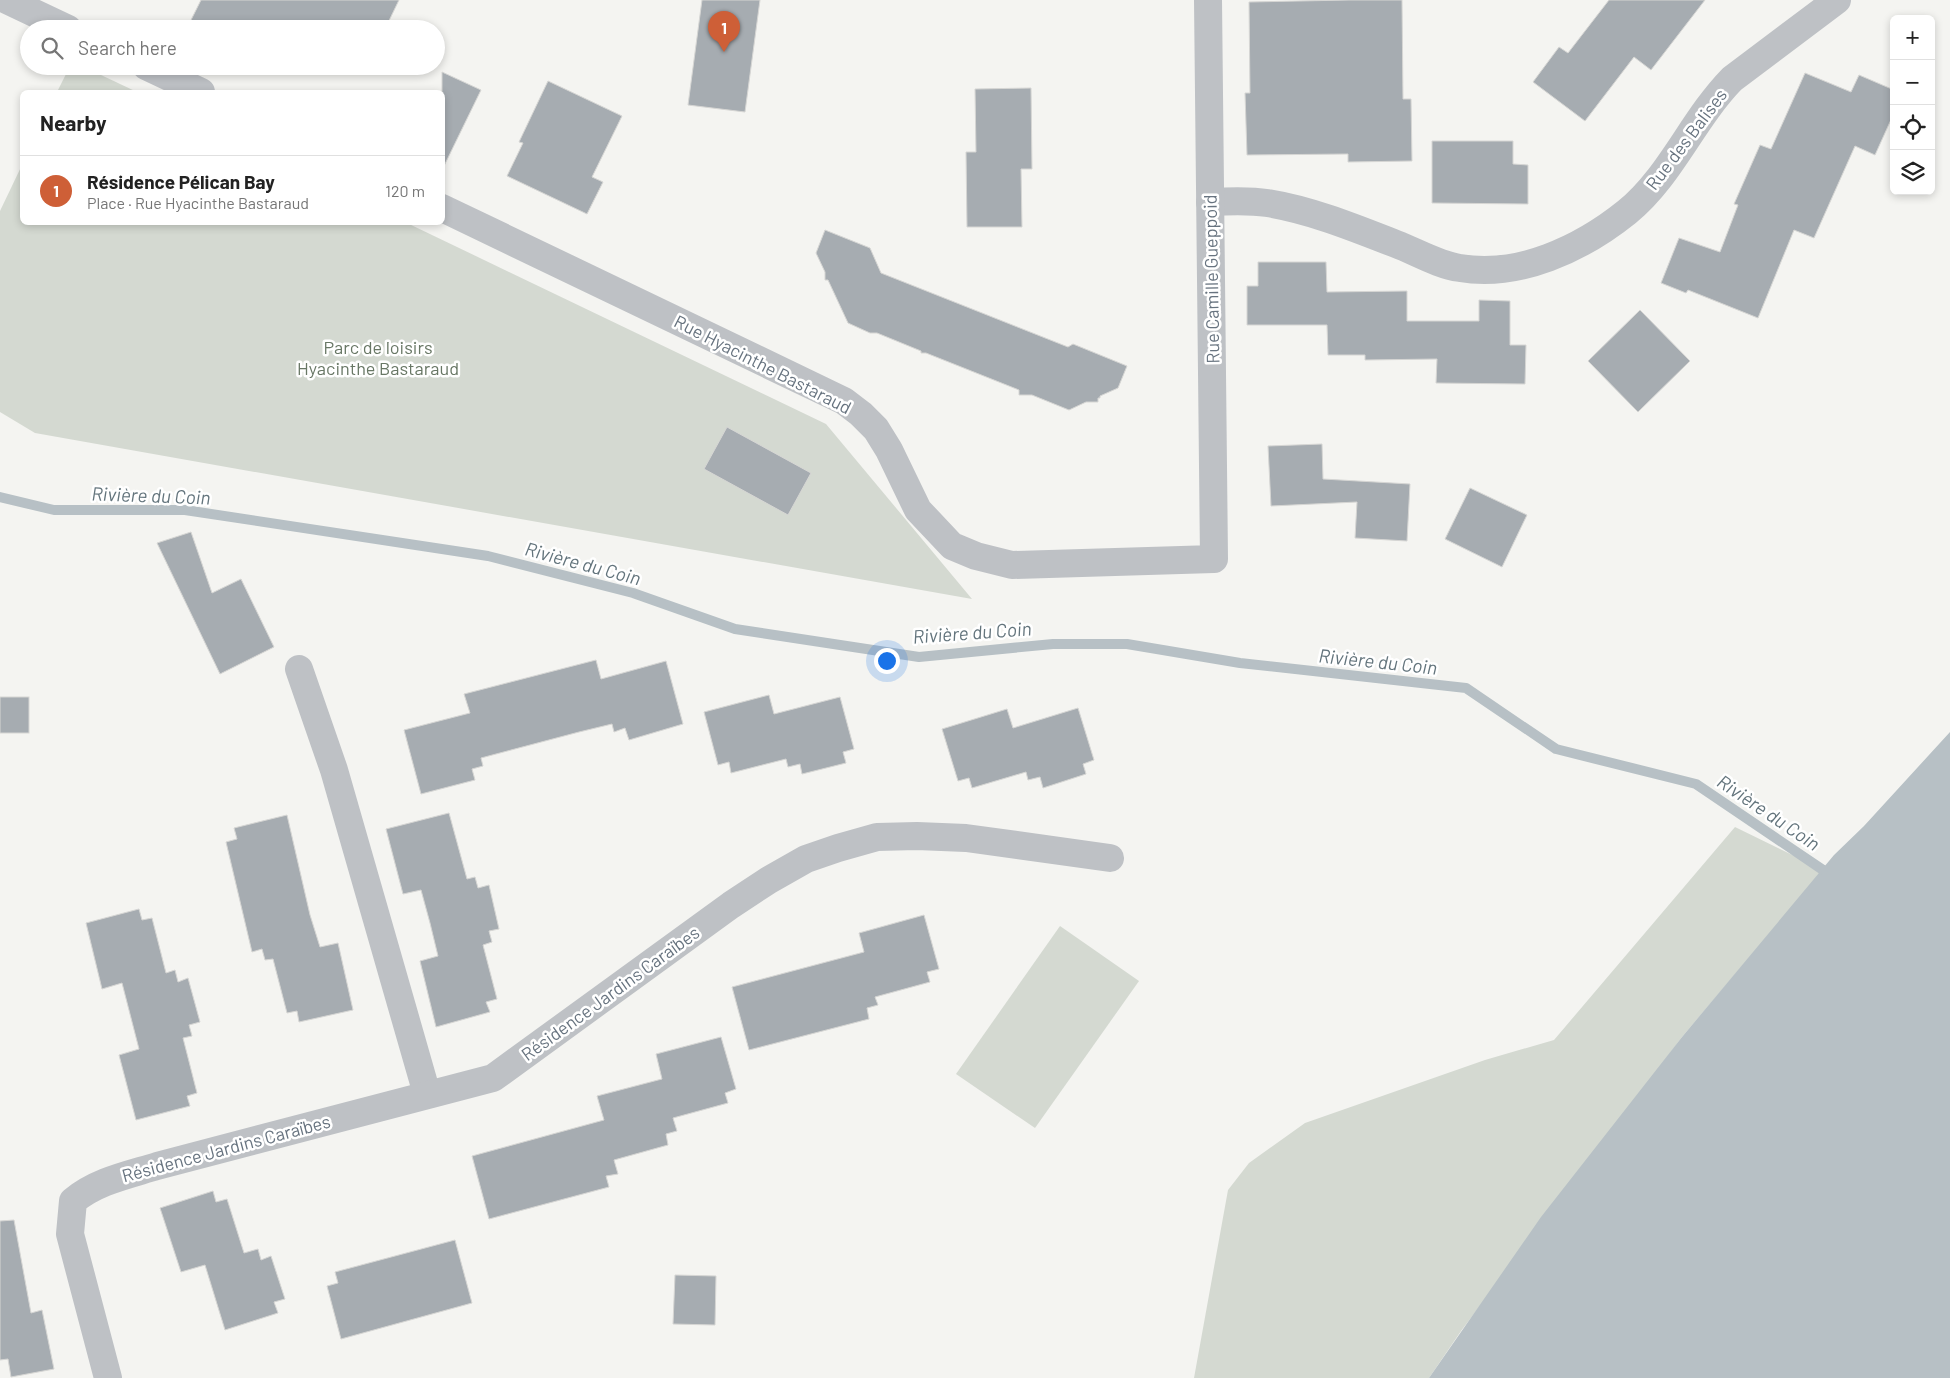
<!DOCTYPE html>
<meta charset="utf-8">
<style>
:root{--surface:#fff;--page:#f6f6f6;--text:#222;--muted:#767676;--line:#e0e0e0;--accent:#ce5f37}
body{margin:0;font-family:Barlow,sans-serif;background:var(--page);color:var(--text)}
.controls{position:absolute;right:15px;top:15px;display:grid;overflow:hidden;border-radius:8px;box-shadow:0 2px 8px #0003}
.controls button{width:45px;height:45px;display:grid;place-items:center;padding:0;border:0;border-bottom:1px solid var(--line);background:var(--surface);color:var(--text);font:25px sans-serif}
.you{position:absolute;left:886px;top:660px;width:18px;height:18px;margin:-12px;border:4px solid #fff;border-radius:50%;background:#1a73e8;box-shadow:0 0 0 8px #1a73e833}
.badge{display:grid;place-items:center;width:32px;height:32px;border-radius:50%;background:var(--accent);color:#fff;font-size:16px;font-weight:700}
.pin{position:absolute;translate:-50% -41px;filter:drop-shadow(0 1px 2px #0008)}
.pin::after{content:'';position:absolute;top:26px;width:18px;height:15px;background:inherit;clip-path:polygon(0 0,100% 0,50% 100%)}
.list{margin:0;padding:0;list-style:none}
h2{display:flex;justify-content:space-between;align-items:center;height:65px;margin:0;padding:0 20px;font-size:21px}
h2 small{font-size:16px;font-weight:400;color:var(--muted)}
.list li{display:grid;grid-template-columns:32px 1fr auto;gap:15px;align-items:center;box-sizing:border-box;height:70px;padding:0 20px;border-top:1px solid var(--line)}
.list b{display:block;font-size:19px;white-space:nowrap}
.list p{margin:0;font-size:16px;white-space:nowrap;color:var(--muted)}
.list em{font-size:16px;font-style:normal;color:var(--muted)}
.icon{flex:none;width:28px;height:28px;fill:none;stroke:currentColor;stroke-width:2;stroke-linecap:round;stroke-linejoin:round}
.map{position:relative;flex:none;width:1950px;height:1378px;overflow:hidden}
.search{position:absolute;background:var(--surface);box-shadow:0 2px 8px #0003;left:20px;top:20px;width:425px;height:55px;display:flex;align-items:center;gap:12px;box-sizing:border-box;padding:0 18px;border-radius:28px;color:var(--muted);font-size:19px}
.panel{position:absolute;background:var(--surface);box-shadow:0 2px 8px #0003;left:20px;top:90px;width:425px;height:135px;border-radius:8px}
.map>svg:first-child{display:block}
</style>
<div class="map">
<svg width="1950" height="1378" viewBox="0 0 1950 1378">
<rect width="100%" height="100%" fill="#f4f4f1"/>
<g fill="#d4d9d1">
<path d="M 70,66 L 82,66 L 137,92 L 57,92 Z"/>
<path d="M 22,165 L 22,222 L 407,223 L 826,424 L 972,599 L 35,433 L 0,412 L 0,211 Z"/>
<path d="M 1735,827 L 1823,870 L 1682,1037 L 1461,1331 L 1429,1378 L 1194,1378 L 1228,1190 L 1249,1163 L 1305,1123 L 1485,1060 L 1554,1040 Z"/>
<path d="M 1060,926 L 1139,981 L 1035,1128 L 956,1074 Z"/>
</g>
<path fill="#b7c0c5" d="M 1950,732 L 1950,1378 L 1429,1378 L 1541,1217 L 1682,1037 L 1834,855 L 1864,826 Z"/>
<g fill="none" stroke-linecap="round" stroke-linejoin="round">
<path stroke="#b7c0c5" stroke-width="10" d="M 0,497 L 54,510 L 185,510 L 488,556 L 633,593 L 735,629 L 919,657 L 1053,644 L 1127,644 L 1240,663 L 1466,688 L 1556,749 L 1696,784 L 1823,870"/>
</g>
<g fill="#a6acb1" stroke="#d6d6d4">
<path d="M 201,0 L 399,0 L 385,29 L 191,29 L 191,20 Z"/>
<path d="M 702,0 L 760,0 L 745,112 L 688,105 Z"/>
<path d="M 1349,0 L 1402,0 L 1403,99 L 1411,99 L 1412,161 L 1348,162 L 1348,154 L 1247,155 L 1245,93 L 1250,93 L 1249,2 Z"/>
<path d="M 1609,0 L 1705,0 L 1651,70 L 1634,57 L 1585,121 L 1533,82 L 1559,47 L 1568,53 Z"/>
<path d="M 442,72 L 481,90 L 442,170 Z"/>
<path d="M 1805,73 L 1851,92 L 1859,75 L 1894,90 L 1894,113 L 1875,155 L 1855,146 L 1814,238 L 1794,230 L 1758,318 L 1688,290 L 1686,293 L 1661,283 L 1679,238 L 1720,252 L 1738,205 L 1734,204 L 1760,145 L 1771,149 Z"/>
<path d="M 548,81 L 622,116 L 592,177 L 603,182 L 587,214 L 507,176 L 523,143 L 519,142 Z"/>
<path d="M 1031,88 L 1032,169 L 1021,169 L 1022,227 L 967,227 L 966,152 L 976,152 L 975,89 Z"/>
<path d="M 1432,141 L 1513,141 L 1513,164 L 1528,165 L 1528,204 L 1432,203 Z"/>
<path d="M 825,230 L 870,248 L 881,273 L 1068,347 L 1073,344 L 1127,366 L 1118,388 L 1100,396 L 1100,398 L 1098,398 L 1098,402 L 1086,402 L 1069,410 L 1032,395 L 1019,395 L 1019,390 L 926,353 L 921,353 L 921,351 L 877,333 L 870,333 L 848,323 L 828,280 L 825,280 L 825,272 L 816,253 Z"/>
<path d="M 1258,262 L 1326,262 L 1327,292 L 1407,291 L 1407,321 L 1479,321 L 1479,300 L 1510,301 L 1510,345 L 1526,345 L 1525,384 L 1436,383 L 1437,359 L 1365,360 L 1365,355 L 1328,355 L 1327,325 L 1247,325 L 1247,286 L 1258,286 Z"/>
<path d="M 1640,310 L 1690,361 L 1638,412 L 1588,361 Z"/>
<path d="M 727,427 L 811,473 L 788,515 L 704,469 Z"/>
<path d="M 1322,444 L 1323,479 L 1410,484 L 1407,541 L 1355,538 L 1357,502 L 1271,506 L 1268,446 Z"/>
<path d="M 1470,488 L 1527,515 L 1502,567 L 1445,539 Z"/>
<path d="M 191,532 L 212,593 L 241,579 L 274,647 L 220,674 L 157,543 Z"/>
<path d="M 596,660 L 601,679 L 666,661 L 683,724 L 629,740 L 625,728 L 614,732 L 612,724 L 579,732 L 481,758 L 483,766 L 472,769 L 475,780 L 421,794 L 404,730 L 470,713 L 464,694 Z"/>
<path d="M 769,695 L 774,714 L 840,697 L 854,749 L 843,752 L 846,763 L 802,774 L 800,764 L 788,767 L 786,759 L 731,773 L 729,762 L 718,765 L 704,712 Z"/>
<rect x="0" y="697" width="29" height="36"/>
<path d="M 1078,708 L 1094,760 L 1083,764 L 1086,774 L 1043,788 L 1040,777 L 1028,780 L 1026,772 L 972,788 L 969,778 L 958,781 L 942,729 L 1007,709 L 1013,728 Z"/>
<path d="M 449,813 L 467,879 L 475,877 L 478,888 L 489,885 L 499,929 L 489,931 L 492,942 L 483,945 L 497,999 L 486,1002 L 490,1012 L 436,1027 L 420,961 L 438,956 L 430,923 L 421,890 L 403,894 L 386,829 Z"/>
<path d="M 287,815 L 310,915 L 320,947 L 338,943 L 353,1010 L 299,1022 L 297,1011 L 287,1013 L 273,959 L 265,960 L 262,949 L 252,952 L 226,842 L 237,839 L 234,828 Z"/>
<path d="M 139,909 L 142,920 L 152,918 L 166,973 L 175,970 L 178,982 L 188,978 L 200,1022 L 189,1025 L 192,1036 L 183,1038 L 197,1093 L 187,1096 L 190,1106 L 136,1120 L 119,1055 L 139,1049 L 122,983 L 102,989 L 86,923 Z"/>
<path d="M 924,915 L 939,969 L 927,972 L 930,982 L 875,997 L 878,1005 L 867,1008 L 869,1019 L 749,1050 L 732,987 L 864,952 L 859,933 Z"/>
<path d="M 721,1037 L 736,1089 L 725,1093 L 728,1103 L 673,1118 L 677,1131 L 666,1134 L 668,1145 L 614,1160 L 618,1174 L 606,1176 L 609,1187 L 489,1219 L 472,1156 L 604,1120 L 597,1096 L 662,1079 L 656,1054 Z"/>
<path d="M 213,1191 L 216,1202 L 227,1199 L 244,1253 L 258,1249 L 261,1260 L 271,1256 L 285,1299 L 274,1302 L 278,1313 L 225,1330 L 205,1265 L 181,1272 L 160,1208 Z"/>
<path d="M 14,1220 L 31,1313 L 42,1310 L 54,1369 L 11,1377 L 8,1359 L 0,1360 L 0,1221 Z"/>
<path d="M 455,1240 L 472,1303 L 341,1339 L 327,1286 L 338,1283 L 335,1272 Z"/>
<path d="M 675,1275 L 716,1276 L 715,1325 L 673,1324 Z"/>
</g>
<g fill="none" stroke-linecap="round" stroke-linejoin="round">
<g stroke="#bec1c5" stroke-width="28">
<path d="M 7,0 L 68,29"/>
<path d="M 146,66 L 201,92"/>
<path d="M 1210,202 C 1229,201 1249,200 1267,203 C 1311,210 1355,228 1396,244 C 1417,252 1438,265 1460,268 C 1519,278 1581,249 1627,212 C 1671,176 1692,120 1732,79 L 1837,0"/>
<path d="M 442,208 L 844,401 L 861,414 L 876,429 L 889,450 L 918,510 L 952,546 L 976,556 L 1012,565 L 1214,559 L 1208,0"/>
<path d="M 299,669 L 334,770 L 427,1094"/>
<path d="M 108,1378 L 70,1234 L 73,1201 C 97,1181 128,1175 157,1166 L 493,1078 L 731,905 L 769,880 L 806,859 L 838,848 L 877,837 L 917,836 L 966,838 L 1110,858"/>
</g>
</g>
<g text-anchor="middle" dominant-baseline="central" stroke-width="5" stroke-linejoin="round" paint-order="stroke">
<g font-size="18" fill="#67737f" stroke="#fff">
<text transform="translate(1686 139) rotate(-53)">Rue des Balises</text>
<text transform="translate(1211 279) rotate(-91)">Rue Camille Gueppoid</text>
<text transform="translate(763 364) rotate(27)">Rue Hyacinthe Bastaraud</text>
<text transform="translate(610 993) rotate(-36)">Résidence Jardins Caraïbes</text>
<text transform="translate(226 1148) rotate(-15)">Résidence Jardins Caraïbes</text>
</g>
<g font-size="18" fill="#687765" stroke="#fff">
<text x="378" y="347">Parc de loisirs<tspan x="378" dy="21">Hyacinthe Bastaraud</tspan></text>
</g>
<g font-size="19" font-style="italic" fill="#63747c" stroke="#fff">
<text transform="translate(151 495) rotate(2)">Rivière du Coin</text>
<text transform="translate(583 563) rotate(15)">Rivière du Coin</text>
<text transform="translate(972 632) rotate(-4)">Rivière du Coin</text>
<text transform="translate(1378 661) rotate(6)">Rivière du Coin</text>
<text transform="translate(1769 812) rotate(34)">Rivière du Coin</text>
</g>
</g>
</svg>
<div class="controls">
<button>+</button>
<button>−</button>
<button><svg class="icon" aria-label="locate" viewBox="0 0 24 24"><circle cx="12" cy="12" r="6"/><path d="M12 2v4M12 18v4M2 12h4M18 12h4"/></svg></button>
<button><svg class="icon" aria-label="layers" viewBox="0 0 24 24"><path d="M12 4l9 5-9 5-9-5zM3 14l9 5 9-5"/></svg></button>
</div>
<div class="you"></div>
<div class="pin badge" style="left:724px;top:52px">1</div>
<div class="search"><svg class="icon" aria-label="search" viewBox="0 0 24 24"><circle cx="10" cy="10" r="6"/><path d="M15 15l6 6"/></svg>Search here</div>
<section class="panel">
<h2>Nearby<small></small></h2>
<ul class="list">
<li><span class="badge">1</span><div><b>Résidence Pélican Bay</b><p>Place · Rue Hyacinthe Bastaraud</p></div><em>120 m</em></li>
</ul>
</section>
</div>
